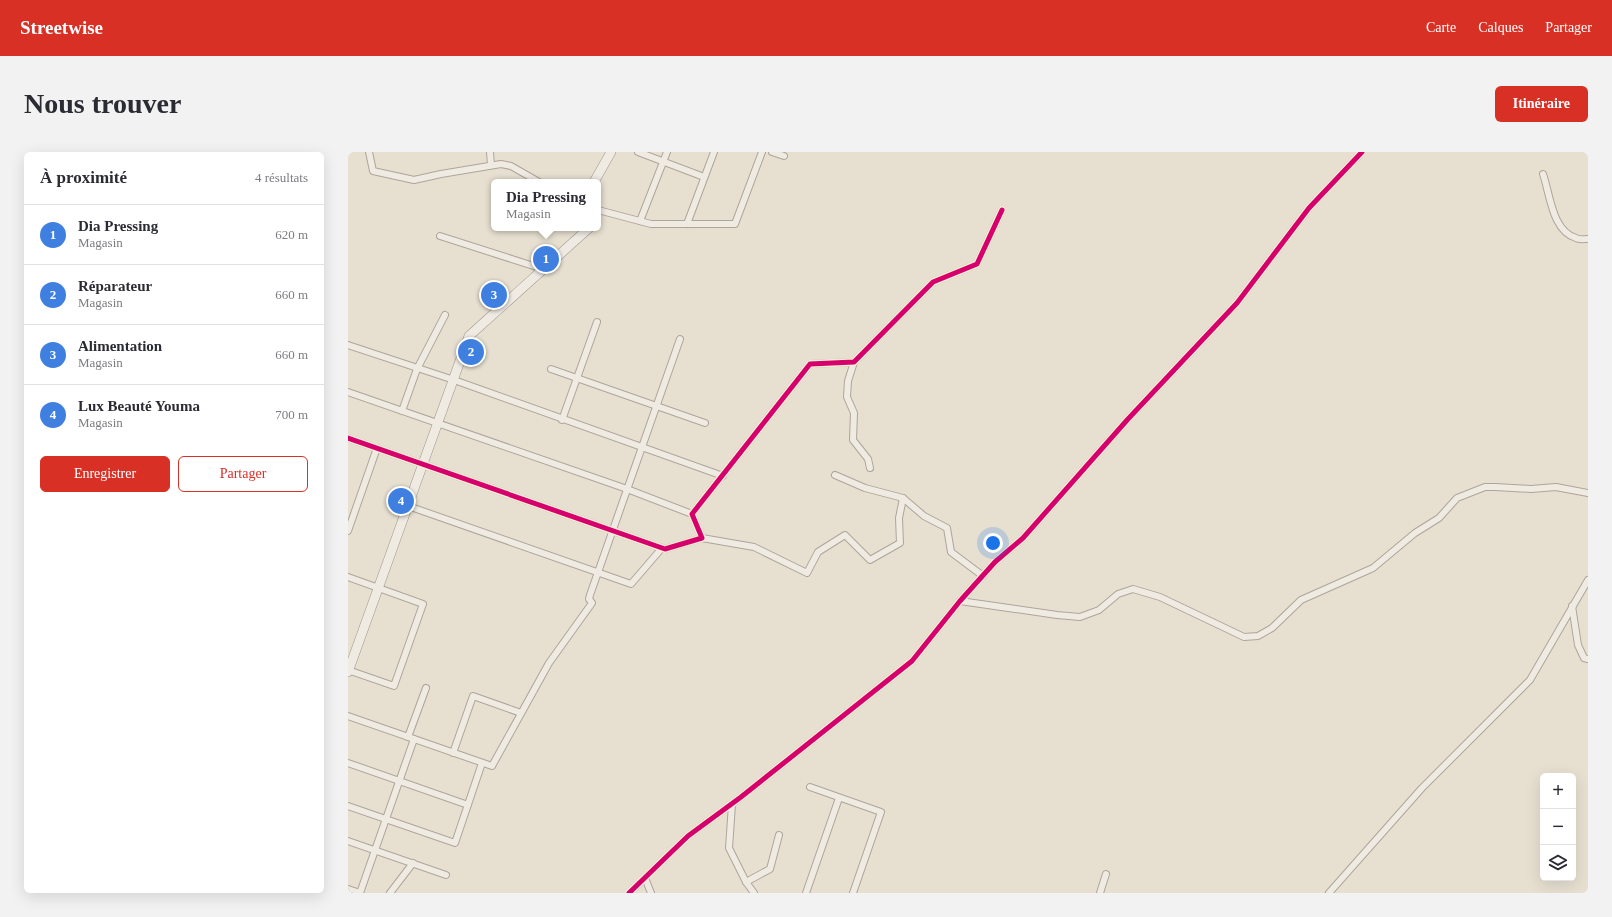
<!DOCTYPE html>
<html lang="fr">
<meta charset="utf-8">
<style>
:root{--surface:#fff;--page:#f2f2f3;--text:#2b2b33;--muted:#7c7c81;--line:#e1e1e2;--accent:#d93025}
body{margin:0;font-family:"Times New Roman",serif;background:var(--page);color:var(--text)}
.controls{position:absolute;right:12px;bottom:12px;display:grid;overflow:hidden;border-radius:6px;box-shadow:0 4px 16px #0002}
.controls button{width:36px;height:36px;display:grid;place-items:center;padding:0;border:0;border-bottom:1px solid var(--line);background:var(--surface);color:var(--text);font:20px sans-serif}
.you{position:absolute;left:645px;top:391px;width:14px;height:14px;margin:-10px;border:3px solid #fff;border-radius:50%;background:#1a73e8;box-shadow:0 0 0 6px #1a73e833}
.badge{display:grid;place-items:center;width:26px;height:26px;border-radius:50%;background:var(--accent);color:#fff;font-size:13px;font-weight:700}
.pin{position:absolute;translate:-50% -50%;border:2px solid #fff;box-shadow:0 1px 4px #0006}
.popup{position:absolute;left:143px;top:27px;width:110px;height:52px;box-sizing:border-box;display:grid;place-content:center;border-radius:6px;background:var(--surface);filter:drop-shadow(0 1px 3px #0005);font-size:13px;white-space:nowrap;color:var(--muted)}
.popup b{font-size:15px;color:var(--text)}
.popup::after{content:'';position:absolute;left:50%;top:100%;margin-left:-8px;border:8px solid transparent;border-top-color:var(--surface)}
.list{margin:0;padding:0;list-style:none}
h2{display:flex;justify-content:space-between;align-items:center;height:52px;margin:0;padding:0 16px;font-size:17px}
h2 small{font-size:13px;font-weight:400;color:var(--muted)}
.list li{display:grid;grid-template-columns:26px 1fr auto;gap:12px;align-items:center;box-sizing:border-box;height:60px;padding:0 16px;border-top:1px solid var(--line)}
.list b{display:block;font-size:15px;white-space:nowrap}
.list p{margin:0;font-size:13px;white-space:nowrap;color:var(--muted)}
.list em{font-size:13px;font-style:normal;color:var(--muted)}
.actions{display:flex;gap:8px;padding:12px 16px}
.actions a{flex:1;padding:9px 0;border:1px solid var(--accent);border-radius:6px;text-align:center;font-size:14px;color:var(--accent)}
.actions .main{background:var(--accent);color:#fff}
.icon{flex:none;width:22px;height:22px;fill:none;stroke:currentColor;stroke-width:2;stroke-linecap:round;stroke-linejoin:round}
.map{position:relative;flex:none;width:1240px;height:741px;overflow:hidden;border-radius:6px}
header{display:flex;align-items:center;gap:24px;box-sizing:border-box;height:56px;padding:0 20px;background:var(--accent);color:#fff}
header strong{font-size:19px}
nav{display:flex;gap:22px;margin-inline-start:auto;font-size:14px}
.intro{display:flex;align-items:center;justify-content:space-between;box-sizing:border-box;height:96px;padding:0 24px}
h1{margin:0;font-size:28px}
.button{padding:10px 18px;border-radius:6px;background:var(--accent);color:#fff;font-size:14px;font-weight:700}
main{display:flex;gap:24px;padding:0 24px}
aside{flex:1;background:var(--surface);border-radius:6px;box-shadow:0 4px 16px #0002}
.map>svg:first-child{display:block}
</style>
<header>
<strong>Streetwise</strong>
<nav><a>Carte</a><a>Calques</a><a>Partager</a></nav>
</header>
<div class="intro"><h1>Nous trouver</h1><a class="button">Itinéraire</a></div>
<main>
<aside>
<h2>À proximité<small>4 résultats</small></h2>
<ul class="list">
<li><span class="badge" style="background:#3f7fe0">1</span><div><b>Dia Pressing</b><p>Magasin</p></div><em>620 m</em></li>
<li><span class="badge" style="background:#3f7fe0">2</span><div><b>Réparateur</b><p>Magasin</p></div><em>660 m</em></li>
<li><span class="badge" style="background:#3f7fe0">3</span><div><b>Alimentation</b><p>Magasin</p></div><em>660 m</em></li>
<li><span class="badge" style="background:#3f7fe0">4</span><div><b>Lux Beauté Youma</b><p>Magasin</p></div><em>700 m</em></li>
</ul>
<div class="actions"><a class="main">Enregistrer</a><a>Partager</a></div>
</aside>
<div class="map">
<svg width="1240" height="741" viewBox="0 0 1240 741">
<rect width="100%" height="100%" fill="#e7e0d1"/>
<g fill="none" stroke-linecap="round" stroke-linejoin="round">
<g stroke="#ada599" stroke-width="8">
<g id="street">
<path d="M 21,0 L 25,19 L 66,28 L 93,22 L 153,12 L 163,14 L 191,30"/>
<path d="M 142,0 L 143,13"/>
<path d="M 290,0 L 356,25"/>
<path d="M 424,0 L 436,4"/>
<path d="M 1195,22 C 1202,42 1204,79 1228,86 C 1231,88 1236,87 1240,87"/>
<path d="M 250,58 L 303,72 L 387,72 L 414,0"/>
<path d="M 292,69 L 319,0"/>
<path d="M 339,72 L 366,0"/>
<path d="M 92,84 L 195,117"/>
<path d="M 0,193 L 106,228 L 375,324"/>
<path d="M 506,210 L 500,229 L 499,245 L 506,261 L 505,288 L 520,307 L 522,316"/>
<path d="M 203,217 L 357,271"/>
<path d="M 0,240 L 279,337 L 344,362"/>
<path d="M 54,259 L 69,217 L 97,163"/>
<path d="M 214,268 L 249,170"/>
<path d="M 0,286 L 317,397 L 354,386 L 344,362 L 462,212 L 506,210 L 585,130 L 629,112 L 654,58"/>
<path d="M 487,323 L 517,336 L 555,346 L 576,364 L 599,376 L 603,400 L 635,424"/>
<path d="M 60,354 L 283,432 L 314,396"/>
<path d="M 0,379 L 29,296"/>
<path d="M 354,386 L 406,395 L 459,421 L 470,400 L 497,383 L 522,408 L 552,391 L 551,366 L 555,346"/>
<path d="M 0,425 L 75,452 L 46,534 L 0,518"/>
<path d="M 612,449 L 709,463 L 732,465 L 751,458 L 770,442 L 785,437 L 812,445 L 896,485 L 910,484 L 924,476 L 953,448 L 1025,416 L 1067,381 L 1091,366 L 1109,346 L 1137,335 L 1147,335 L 1183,337 L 1208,335 L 1240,341"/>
<path d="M 1224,454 L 1230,493 L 1236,506 L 1240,507"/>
<path d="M 0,564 L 144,614 L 201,511 L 244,451 L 241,447 L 242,443 L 332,187"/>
<path d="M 60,585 L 78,536"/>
<path d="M 105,601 L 125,544 L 173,561"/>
<path d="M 0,611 L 120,653"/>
<path d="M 462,635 L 533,660 L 505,741"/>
<path d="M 384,652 L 381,696 L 398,730 L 406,741"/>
<path d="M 0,654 L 107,691 L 134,611"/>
<path d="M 0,689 L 98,723"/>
<path d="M 297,726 L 303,741"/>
<path d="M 398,730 L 422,717 L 431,683"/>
<path d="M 0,737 L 12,741"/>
<path d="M 12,741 L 66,587"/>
<path d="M 42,741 L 65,711"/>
<path d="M 281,741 L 340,684 L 393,645 L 564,509 L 612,449 L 647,410 L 675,386 L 780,267 L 889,151 L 961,56 L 1014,0"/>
<path d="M 458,741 L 491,646"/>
<path d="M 752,741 L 758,722"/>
<path d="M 981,741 L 1074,636 L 1182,528 L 1240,428"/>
</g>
</g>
<g stroke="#9c958a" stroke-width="10">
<g id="secondary">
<path d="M 246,30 L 263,0"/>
<path d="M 0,520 L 121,184 L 241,76"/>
</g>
</g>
<use href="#street" stroke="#efebe3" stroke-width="6"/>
<use href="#secondary" stroke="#efebe3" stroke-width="9"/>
<g stroke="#f7eed8" stroke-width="8">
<g id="cycleway">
<path d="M 0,286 L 317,397 L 354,386 L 344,362 L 462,212 L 506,210 L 585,130 L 629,112 L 654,58"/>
<path d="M 281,741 L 340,684 L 393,645 L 564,509 L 612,449 L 647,410 L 675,386 L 780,267 L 889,151 L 961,56 L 1014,0"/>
</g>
</g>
<use href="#cycleway" stroke="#d6006c" stroke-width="5"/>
</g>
</svg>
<div class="controls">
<button>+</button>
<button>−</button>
<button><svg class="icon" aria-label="layers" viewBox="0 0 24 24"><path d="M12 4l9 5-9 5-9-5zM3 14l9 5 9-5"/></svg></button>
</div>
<div class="you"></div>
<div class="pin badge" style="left:198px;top:107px;background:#3f7fe0">1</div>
<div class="popup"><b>Dia Pressing</b>Magasin</div>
<div class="pin badge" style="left:123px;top:200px;background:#3f7fe0">2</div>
<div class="pin badge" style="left:146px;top:143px;background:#3f7fe0">3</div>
<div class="pin badge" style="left:53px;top:349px;background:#3f7fe0">4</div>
</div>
</main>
